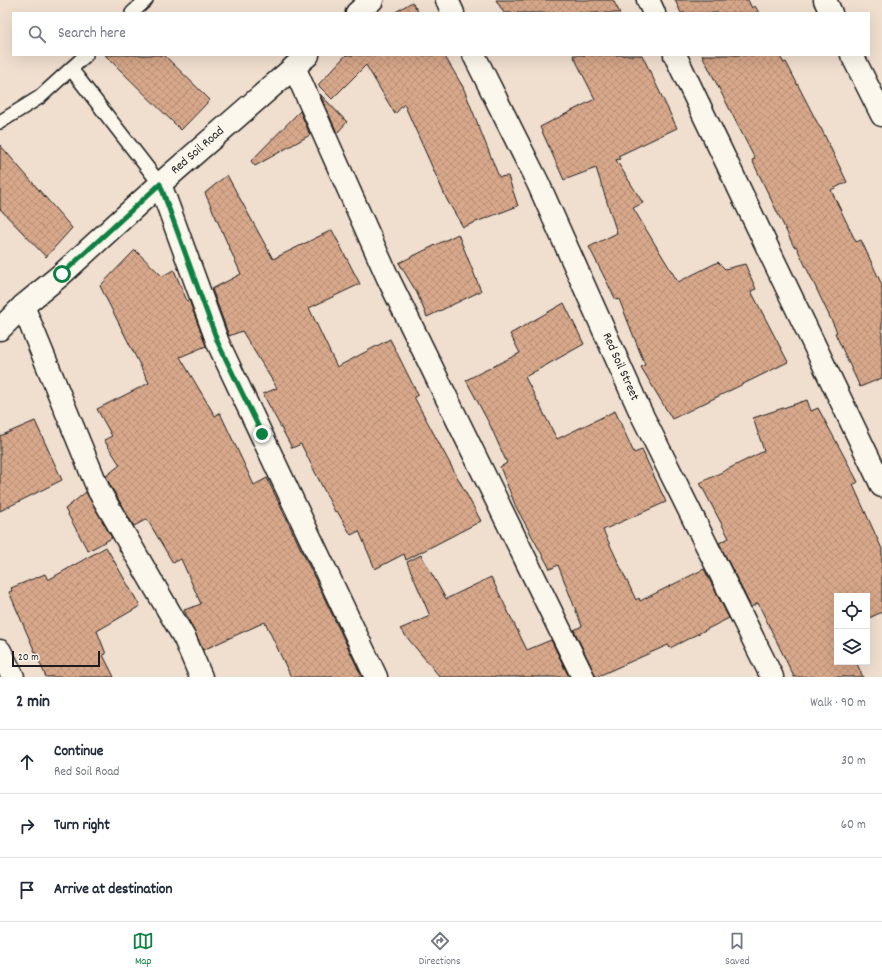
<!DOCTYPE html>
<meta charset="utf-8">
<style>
:root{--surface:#fff;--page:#f2f2f3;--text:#1f2937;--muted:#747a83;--line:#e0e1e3;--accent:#0b8043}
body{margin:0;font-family:Dekko,sans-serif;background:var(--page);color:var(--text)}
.controls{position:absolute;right:12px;bottom:12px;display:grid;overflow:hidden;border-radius:0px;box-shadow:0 4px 16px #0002}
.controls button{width:36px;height:36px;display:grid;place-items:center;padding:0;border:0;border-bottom:1px solid var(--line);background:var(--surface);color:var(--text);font:20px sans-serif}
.scale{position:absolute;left:12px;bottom:10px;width:88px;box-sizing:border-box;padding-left:4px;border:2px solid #1c1c1c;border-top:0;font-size:11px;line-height:14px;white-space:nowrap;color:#1c1c1c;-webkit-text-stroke:3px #fbf7ec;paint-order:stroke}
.stop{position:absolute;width:12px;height:12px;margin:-9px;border:3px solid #0b8043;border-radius:50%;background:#fff}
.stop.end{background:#0b8043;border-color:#fff;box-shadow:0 1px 4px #0008}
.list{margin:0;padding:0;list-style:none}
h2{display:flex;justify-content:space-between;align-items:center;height:52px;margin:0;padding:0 16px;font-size:17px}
h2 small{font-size:13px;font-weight:400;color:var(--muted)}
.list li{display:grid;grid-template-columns:26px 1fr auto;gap:12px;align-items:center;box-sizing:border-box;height:64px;padding:0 16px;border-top:1px solid var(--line)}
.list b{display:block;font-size:15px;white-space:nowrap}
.list p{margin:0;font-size:13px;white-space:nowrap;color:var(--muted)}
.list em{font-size:13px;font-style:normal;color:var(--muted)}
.icon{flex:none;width:22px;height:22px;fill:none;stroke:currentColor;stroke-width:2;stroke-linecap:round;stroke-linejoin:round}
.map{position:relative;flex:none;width:882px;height:677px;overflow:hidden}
.search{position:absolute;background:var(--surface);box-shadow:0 4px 16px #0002;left:12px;right:12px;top:12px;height:44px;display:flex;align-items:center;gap:10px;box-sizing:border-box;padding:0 14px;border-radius:0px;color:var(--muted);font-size:15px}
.sheet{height:244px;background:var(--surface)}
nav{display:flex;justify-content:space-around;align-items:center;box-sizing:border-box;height:56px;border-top:1px solid var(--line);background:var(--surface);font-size:11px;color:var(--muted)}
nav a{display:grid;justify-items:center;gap:2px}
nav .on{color:var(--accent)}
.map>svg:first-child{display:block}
</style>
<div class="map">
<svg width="882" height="677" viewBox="0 0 882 677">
<defs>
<pattern id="building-cross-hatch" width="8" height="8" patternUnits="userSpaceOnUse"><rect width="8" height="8" fill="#d8a88b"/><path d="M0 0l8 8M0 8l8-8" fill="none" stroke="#b99077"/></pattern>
</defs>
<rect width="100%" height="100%" fill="#f0dfcf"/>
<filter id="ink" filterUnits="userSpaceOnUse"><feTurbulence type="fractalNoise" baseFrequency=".025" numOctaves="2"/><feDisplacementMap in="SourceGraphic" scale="8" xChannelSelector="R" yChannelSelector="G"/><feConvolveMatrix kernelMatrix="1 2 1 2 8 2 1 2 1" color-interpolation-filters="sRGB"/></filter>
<g filter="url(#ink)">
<g fill="url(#building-cross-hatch)" stroke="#1c1c1c">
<path d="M 496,0 L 613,0 L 620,13 L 504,13 Z"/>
<path d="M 675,0 L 748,0 L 752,8 L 755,6 L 759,13 L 681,13 Z"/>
<path d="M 412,2 L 419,13 L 394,13 Z"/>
<path d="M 105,55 L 164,55 L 210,100 L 181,130 Z"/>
<path d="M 346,55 L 444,55 L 463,87 L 499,177 L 508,176 L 518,206 L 463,227 L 447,200 L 404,104 L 395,114 L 366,65 L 332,99 L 318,85 Z"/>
<path d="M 573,55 L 642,55 L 677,128 L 618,156 L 620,159 L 616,160 L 643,203 L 633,208 L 678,282 L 718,262 L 725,269 L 745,264 L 756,289 L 751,291 L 788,362 L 672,419 L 641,367 L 645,365 L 619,299 L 616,300 L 589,247 L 617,233 L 596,168 L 564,180 L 540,127 L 595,99 Z"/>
<path d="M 702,55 L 779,55 L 784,63 L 786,62 L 820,128 L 821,128 L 847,182 L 831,190 L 856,242 L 861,240 L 882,285 L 882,378 L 860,387 L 835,333 L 837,332 L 796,246 L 794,247 L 752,160 L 755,159 Z"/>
<path d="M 320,94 L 347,122 L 337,133 Z"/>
<path d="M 300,111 L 310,135 L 255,166 L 251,161 Z"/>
<path d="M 0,145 L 72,228 L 46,257 L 0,209 Z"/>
<path d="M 227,175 L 273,259 L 332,230 L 360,284 L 309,308 L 337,367 L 390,339 L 418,395 L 414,397 L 481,521 L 406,560 L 404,554 L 375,569 L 359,531 L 351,535 L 337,511 L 335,512 L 301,444 L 292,448 L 263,394 L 277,388 L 242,331 L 229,336 L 212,289 L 241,274 L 205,193 Z"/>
<path d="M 458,234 L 481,291 L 427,317 L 417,293 L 399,263 Z"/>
<path d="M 135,250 L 162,276 L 174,270 L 187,301 L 189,300 L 206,346 L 180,357 L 215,416 L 220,413 L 254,485 L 267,478 L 362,677 L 291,677 L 265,622 L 203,650 L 184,610 L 201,604 L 181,559 L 173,563 L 147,519 L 134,526 L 110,485 L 106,476 L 120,465 L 104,440 L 112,436 L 97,409 L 149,383 L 100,286 Z"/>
<path d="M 564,303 L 584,344 L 525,377 L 557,439 L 615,411 L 634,453 L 642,450 L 666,502 L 603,530 L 636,600 L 639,598 L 640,601 L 704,569 L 729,618 L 670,648 L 668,645 L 596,677 L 574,630 L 582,626 L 558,565 L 550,569 L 516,507 L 500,467 L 507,463 L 490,425 L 466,380 L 520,353 L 510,334 Z"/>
<path d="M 807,400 L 811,411 L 818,408 L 858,482 L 853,485 L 882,549 L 882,612 L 867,619 L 867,596 L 837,596 L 837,662 L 856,662 L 863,677 L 794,677 L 758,603 L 751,607 L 719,543 L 729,538 L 700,483 L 764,451 L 753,418 Z"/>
<path d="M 35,421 L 62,480 L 0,511 L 0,436 Z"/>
<path d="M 86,492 L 112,538 L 88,551 L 65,509 Z"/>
<path d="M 106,547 L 140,606 L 97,631 L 106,654 L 103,655 L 114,677 L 46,677 L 9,592 L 12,591 L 11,588 L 45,574 L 48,580 Z"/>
<path d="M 421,555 L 446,599 L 491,577 L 527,650 L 551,640 L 569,677 L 440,677 L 400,629 L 430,616 L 407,562 Z"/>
</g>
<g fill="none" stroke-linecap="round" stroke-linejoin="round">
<g stroke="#1c1c1c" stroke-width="16">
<g id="lane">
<path d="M 132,13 L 146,0"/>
<path d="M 71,69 L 160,184"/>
<path d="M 0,122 L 40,97 L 86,55"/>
</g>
</g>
<g stroke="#1c1c1c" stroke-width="25">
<g id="street">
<path d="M 447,0 L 453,13"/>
<path d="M 648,0 L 654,13"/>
<path d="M 474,55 L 538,183 L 640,411 L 772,677"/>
<path d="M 675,55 L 882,486"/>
<path d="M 294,67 L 388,278 L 583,677"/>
<path d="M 160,184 L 218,343 L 376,677"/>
<path d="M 23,306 L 99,491 L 185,639 L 201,677"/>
<path d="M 0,651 L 13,677"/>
</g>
</g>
<g stroke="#1c1c1c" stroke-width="25">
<g id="secondary">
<path d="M 825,0 L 831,13"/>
<path d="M 357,13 L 372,0"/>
<path d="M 852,55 L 882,115"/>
<path d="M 0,329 L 23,306 L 62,274 L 160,184 L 308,55"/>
</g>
</g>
<use href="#lane" stroke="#fbf7ec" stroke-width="13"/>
<use href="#street" stroke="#fbf7ec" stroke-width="22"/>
<use href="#secondary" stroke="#fbf7ec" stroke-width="22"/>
</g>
</g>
<g fill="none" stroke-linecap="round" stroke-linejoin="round" filter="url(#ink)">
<path stroke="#0b8043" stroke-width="5" d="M 62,274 L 160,184 L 218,343 L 262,434"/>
</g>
<g text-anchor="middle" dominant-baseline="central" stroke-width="4" stroke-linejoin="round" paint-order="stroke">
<g font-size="13" fill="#1c1c1c" stroke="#fbf7ec">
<text transform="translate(198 151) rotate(-41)">Red Soil Road</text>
<text transform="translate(620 367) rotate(66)">Red Soil Street</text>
</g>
</g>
</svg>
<div class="controls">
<button><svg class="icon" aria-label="locate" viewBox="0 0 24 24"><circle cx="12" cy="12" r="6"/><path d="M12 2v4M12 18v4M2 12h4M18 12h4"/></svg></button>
<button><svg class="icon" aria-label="layers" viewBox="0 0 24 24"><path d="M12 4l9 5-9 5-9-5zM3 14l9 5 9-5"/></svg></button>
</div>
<div class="scale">20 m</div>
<div class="stop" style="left:62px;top:274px"></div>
<div class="stop end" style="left:262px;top:434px"></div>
<div class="search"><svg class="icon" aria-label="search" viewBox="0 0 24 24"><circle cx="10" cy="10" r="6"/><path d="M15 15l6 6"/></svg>Search here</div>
</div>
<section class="sheet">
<h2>2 min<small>Walk · 90 m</small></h2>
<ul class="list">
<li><svg class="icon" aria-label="ahead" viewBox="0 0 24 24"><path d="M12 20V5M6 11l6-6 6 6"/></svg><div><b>Continue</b><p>Red Soil Road</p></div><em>30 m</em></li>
<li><svg class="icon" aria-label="right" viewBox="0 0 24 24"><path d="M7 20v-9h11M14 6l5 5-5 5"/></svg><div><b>Turn right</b></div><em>60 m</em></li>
<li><svg class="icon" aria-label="arrive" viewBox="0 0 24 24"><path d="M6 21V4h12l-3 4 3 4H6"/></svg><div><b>Arrive at destination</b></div></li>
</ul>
</section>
<nav>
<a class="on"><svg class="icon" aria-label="map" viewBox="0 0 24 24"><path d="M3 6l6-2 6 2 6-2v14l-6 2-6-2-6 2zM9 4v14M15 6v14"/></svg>Map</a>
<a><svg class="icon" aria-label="directions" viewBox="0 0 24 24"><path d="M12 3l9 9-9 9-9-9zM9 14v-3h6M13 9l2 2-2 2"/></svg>Directions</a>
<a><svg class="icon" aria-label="saved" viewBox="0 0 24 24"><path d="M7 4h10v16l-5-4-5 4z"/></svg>Saved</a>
</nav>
